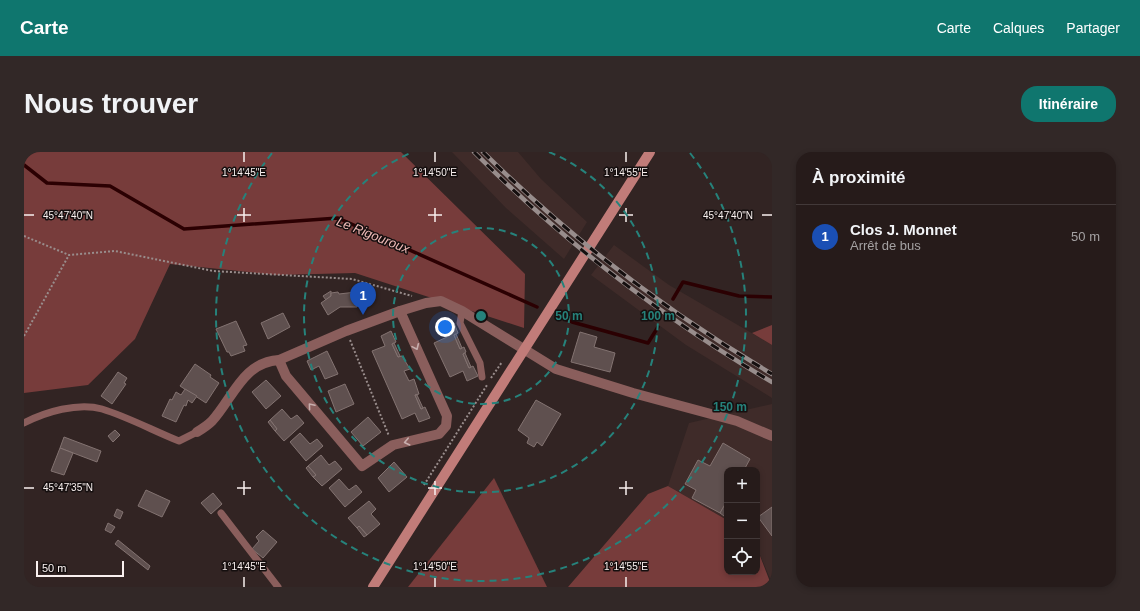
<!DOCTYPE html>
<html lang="fr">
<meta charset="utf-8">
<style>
:root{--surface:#261b1a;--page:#322827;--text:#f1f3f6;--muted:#a4a1a2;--line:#423939;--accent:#0f766e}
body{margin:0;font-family:Helvetica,sans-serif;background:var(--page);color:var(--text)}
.controls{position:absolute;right:12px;bottom:12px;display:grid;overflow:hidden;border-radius:8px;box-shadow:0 2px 6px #0003}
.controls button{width:36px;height:36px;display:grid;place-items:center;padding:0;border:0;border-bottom:1px solid var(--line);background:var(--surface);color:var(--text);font:20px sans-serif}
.scale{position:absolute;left:12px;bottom:10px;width:88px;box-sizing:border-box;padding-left:4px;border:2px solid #f9f0ef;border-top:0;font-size:11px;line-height:14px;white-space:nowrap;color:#f9f0ef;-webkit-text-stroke:3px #150f0f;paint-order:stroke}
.you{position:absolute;left:421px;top:175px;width:14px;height:14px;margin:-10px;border:3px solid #fff;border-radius:50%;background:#1a73e8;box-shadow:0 0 0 6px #1a73e833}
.badge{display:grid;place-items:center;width:26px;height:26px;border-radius:50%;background:var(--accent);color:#fff;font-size:13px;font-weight:700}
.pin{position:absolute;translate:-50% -33px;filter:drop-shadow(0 1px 2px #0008)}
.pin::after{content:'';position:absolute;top:21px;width:14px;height:12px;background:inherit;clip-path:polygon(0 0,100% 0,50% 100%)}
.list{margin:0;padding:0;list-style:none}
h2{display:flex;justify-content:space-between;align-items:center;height:52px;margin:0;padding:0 16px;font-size:17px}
h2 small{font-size:13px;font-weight:400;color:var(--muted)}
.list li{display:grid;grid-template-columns:26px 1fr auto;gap:12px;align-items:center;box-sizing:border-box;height:64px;padding:0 16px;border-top:1px solid var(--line)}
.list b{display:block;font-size:15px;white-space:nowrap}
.list p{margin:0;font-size:13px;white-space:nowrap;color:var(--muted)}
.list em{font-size:13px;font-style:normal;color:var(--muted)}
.icon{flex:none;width:22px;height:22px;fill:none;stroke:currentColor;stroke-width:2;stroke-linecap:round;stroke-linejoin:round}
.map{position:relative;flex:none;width:748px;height:435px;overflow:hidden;border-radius:16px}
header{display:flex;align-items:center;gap:24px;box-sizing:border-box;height:56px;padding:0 20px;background:var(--accent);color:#fff}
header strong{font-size:19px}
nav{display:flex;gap:22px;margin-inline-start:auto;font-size:14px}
.intro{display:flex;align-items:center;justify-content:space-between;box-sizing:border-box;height:96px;padding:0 24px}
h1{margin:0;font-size:28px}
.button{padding:10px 18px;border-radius:16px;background:var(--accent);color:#fff;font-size:14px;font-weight:700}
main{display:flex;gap:24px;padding:0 24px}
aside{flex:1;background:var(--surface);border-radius:16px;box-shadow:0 2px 6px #0003}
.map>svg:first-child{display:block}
</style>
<header>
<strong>Carte</strong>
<nav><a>Carte</a><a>Calques</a><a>Partager</a></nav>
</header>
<div class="intro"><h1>Nous trouver</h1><a class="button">Itinéraire</a></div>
<main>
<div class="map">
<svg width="748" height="435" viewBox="0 0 748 435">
<rect width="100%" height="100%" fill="#322423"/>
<g fill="#3f2b29">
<path d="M 428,0 L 494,0 L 517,27 L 563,70 L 540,107 L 482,56 Z"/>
<path d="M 590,93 L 645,133 L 748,193 L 748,246 L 662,193 L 567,123 Z"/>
<path d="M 748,252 L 748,431 L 733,396 L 733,318 L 703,318 L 703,368 L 644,334 L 665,271 Z"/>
</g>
<g fill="#773c3b">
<path d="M 0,0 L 377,0 L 501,122 L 500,176 L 331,121 L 253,123 L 146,112 L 111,187 L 64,233 L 0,241 Z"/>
<path d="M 748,173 L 748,193 L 728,181 Z"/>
<path d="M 470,326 L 523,435 L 384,435 Z"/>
<path d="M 644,334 L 703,368 L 703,420 L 733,420 L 733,396 L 748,435 L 544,435 L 624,342 Z"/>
</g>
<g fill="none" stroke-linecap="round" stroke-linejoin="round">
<g stroke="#2b0002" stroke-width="3.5">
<path d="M 0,13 L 23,31 L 86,34 L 160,77 L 314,66 L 513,155"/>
<path d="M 649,147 L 659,130 L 715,144 L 748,145"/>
<path d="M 533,164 L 548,170 L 624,191 L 634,175"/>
</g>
</g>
<g fill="#5f504f" stroke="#837371">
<path d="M 307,139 L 307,144 L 302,148 L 299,144 Z"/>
<path d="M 314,140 L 315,142 L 332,140 L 333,155 L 316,155 L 304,163 L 297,151 L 307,144 L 307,141 Z"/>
<path d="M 259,161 L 266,175 L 244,187 L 237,171 Z"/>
<path d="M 212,169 L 223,193 L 219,194 L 221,199 L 207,204 L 205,200 L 203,200 L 192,177 Z"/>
<path d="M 430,171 L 434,181 L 430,183 L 436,197 L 440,195 L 442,200 L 439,202 L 445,216 L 449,214 L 454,224 L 443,229 L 439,219 L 426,225 L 410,191 L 423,185 L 419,175 Z"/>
<path d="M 367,179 L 372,190 L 368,192 L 374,205 L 378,204 L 386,217 L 380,219 L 385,229 L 390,227 L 395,242 L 391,243 L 397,257 L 401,255 L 406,266 L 395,270 L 391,261 L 378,267 L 348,199 L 361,194 L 357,184 Z"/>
<path d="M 556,180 L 573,185 L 570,195 L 591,201 L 586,220 L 547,210 Z"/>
<path d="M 432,182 L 438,196 L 436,197 L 430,183 Z"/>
<path d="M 370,191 L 376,204 L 374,205 L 368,192 Z"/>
<path d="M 303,199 L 314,222 L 301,227 L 295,214 L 287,218 L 283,209 Z"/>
<path d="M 441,201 L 447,215 L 445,216 L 439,202 Z"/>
<path d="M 171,212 L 187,223 L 186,225 L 195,231 L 182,251 L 156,234 Z"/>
<path d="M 94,220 L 103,226 L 100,231 L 102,232 L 88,252 L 77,244 Z"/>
<path d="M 242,228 L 257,244 L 242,257 L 228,240 Z"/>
<path d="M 321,232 L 330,252 L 312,260 L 304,239 Z"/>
<path d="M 161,237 L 173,244 L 168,251 L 164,248 L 162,254 L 160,253 L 152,270 L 138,264 L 146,247 L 148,248 L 152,240 L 157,243 Z"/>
<path d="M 391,243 L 393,243 L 399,256 L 397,257 Z"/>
<path d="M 512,248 L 537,262 L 518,294 L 513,290 L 510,295 L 503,291 L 505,286 L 494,278 Z"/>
<path d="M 258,257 L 267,267 L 273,263 L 280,271 L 260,289 L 251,279 L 253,277 L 246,268 Z"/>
<path d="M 344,265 L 357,280 L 339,294 L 327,280 Z"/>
<path d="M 246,268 L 253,277 L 251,279 L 244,270 Z"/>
<path d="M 91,278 L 96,283 L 89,290 L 84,284 Z"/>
<path d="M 276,281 L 286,292 L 293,287 L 299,294 L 282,309 L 266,290 Z"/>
<path d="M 40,285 L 77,299 L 73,310 L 36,296 Z"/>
<path d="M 699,291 L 726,307 L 720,318 L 703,318 L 703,349 L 696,361 L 668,346 L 672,338 L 661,332 L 674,308 L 686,314 Z"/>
<path d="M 36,296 L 49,301 L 40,323 L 27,319 Z"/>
<path d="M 297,303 L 305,313 L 311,309 L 318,317 L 298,334 L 289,325 L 292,323 L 284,314 Z"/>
<path d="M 370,310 L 383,325 L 365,340 L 354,326 Z"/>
<path d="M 284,314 L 292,323 L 289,325 L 282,316 Z"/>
<path d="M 315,327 L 325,338 L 332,333 L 338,340 L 321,355 L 305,336 Z"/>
<path d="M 122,338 L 146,349 L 138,365 L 114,354 Z"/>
<path d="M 189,341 L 198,352 L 187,362 L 177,351 Z"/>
<path d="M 345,349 L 352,357 L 347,362 L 356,372 L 343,383 L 335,374 L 333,376 L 324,366 Z"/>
<path d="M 703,349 L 703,363 L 700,364 L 696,361 Z"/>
<path d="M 748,355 L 748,384 L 734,365 Z"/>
<path d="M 93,357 L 99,360 L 96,367 L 90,364 Z"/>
<path d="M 84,371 L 91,375 L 87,381 L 81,378 Z"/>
<path d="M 335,374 L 343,383 L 340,385 L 333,376 Z"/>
<path d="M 239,378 L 253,390 L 239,406 L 228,397 L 235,389 L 232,385 Z"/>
<path d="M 94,388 L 126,414 L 124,418 L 91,392 Z"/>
</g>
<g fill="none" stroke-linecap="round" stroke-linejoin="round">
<g stroke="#998d8c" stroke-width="2" stroke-dasharray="2 2" stroke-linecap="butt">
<path d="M 0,84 L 45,103 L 91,99 L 189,119 L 328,127 L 388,144"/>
<path d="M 0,184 L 45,103"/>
<path d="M 326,188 L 365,284"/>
<path d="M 467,226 L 478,210"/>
<path d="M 400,333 L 463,233"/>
</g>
<g stroke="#8a5e5c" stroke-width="7">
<path d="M 438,159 L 436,171 L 456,211 L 458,225"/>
<path d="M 0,271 C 21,260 54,250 78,257 C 104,265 130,279 155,289 L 173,280"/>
<path d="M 197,361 L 254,435"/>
</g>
<g stroke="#8a5e5c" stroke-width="10">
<path d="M 255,208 L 262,224 L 338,314 L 369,293 L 415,282 L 422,274 L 423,264 L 376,159"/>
<path d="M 173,280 C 178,277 184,273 188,269 C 209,246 219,210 255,208 L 322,179 L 376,159 L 402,151 L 417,149 L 438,159 L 532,217 L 609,241 L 713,269 L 748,284"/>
</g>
<path stroke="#c17c79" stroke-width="10" d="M 349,435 L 626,0"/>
<g stroke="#988d8c" stroke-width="4.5">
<g id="rail">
<path d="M 450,0 C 541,91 637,165 748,230"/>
<path d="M 459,0 C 546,86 643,160 748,222"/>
</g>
</g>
<use href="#rail" stroke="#150f0f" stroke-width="3" stroke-dasharray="9" stroke-linecap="butt"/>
</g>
<defs><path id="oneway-chevron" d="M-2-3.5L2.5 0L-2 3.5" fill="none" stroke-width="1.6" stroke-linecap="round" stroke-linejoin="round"/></defs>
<g stroke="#c7aead">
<use href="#oneway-chevron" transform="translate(392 195) rotate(66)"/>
<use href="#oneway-chevron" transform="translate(287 254) rotate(-130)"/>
<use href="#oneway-chevron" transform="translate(383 290) rotate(167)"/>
</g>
<path fill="none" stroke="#f9f0ef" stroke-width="1.5" d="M 220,0 L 220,10M 411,0 L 411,10M 602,0 L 602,10M 220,56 L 220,70M 411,56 L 411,70M 602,56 L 602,70M 0,63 L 10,63M 213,63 L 227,63M 404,63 L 418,63M 595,63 L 609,63M 738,63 L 748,63M 220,329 L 220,343M 411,329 L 411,343M 602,329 L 602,343M 0,336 L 10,336M 213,336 L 227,336M 404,336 L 418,336M 595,336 L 609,336M 220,425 L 220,435M 411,425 L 411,435M 602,425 L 602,435"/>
<g fill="none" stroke="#26827b" stroke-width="2" stroke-dasharray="7 5">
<circle cx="457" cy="164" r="88"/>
<path d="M525 0A177 177 0 1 1 389 0"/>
<path d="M666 1A265 265 0 1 1 248 1"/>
</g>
<g text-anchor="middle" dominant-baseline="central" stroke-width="3" stroke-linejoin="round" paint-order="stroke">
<g font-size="13" font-style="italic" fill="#efb9b6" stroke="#150f0f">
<text transform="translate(349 83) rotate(22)">Le Rigouroux</text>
</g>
</g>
<g font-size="10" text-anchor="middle" fill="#f9f0ef" stroke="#150f0f" stroke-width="3" stroke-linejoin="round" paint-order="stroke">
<text x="220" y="24">1°14'45"E</text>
<text x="411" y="24">1°14'50"E</text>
<text x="602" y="24">1°14'55"E</text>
<text x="44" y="67">45°47'40"N</text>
<text x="704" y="67">45°47'40"N</text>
<text x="44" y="339">45°47'35"N</text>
<text x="220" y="418">1°14'45"E</text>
<text x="411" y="418">1°14'50"E</text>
<text x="602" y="418">1°14'55"E</text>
</g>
<circle cx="457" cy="164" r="6" fill="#26827b" stroke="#150f0f" stroke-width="2"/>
<g font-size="12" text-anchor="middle" font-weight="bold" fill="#26827b" stroke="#150f0f" stroke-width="3" stroke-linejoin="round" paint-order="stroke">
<text x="545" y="168">50 m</text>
<text x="634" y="168">100 m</text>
<text x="706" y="259">150 m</text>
</g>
</svg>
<div class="controls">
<button>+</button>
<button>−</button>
<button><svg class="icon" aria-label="locate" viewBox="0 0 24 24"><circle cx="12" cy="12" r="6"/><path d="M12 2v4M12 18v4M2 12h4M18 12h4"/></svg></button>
</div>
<div class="scale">50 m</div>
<div class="you"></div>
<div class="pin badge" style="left:339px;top:163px;background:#1a4fb4">1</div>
</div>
<aside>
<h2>À proximité<small></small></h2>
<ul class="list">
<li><span class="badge" style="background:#1a4fb4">1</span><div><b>Clos J. Monnet</b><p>Arrêt de bus</p></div><em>50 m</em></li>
</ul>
</aside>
</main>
